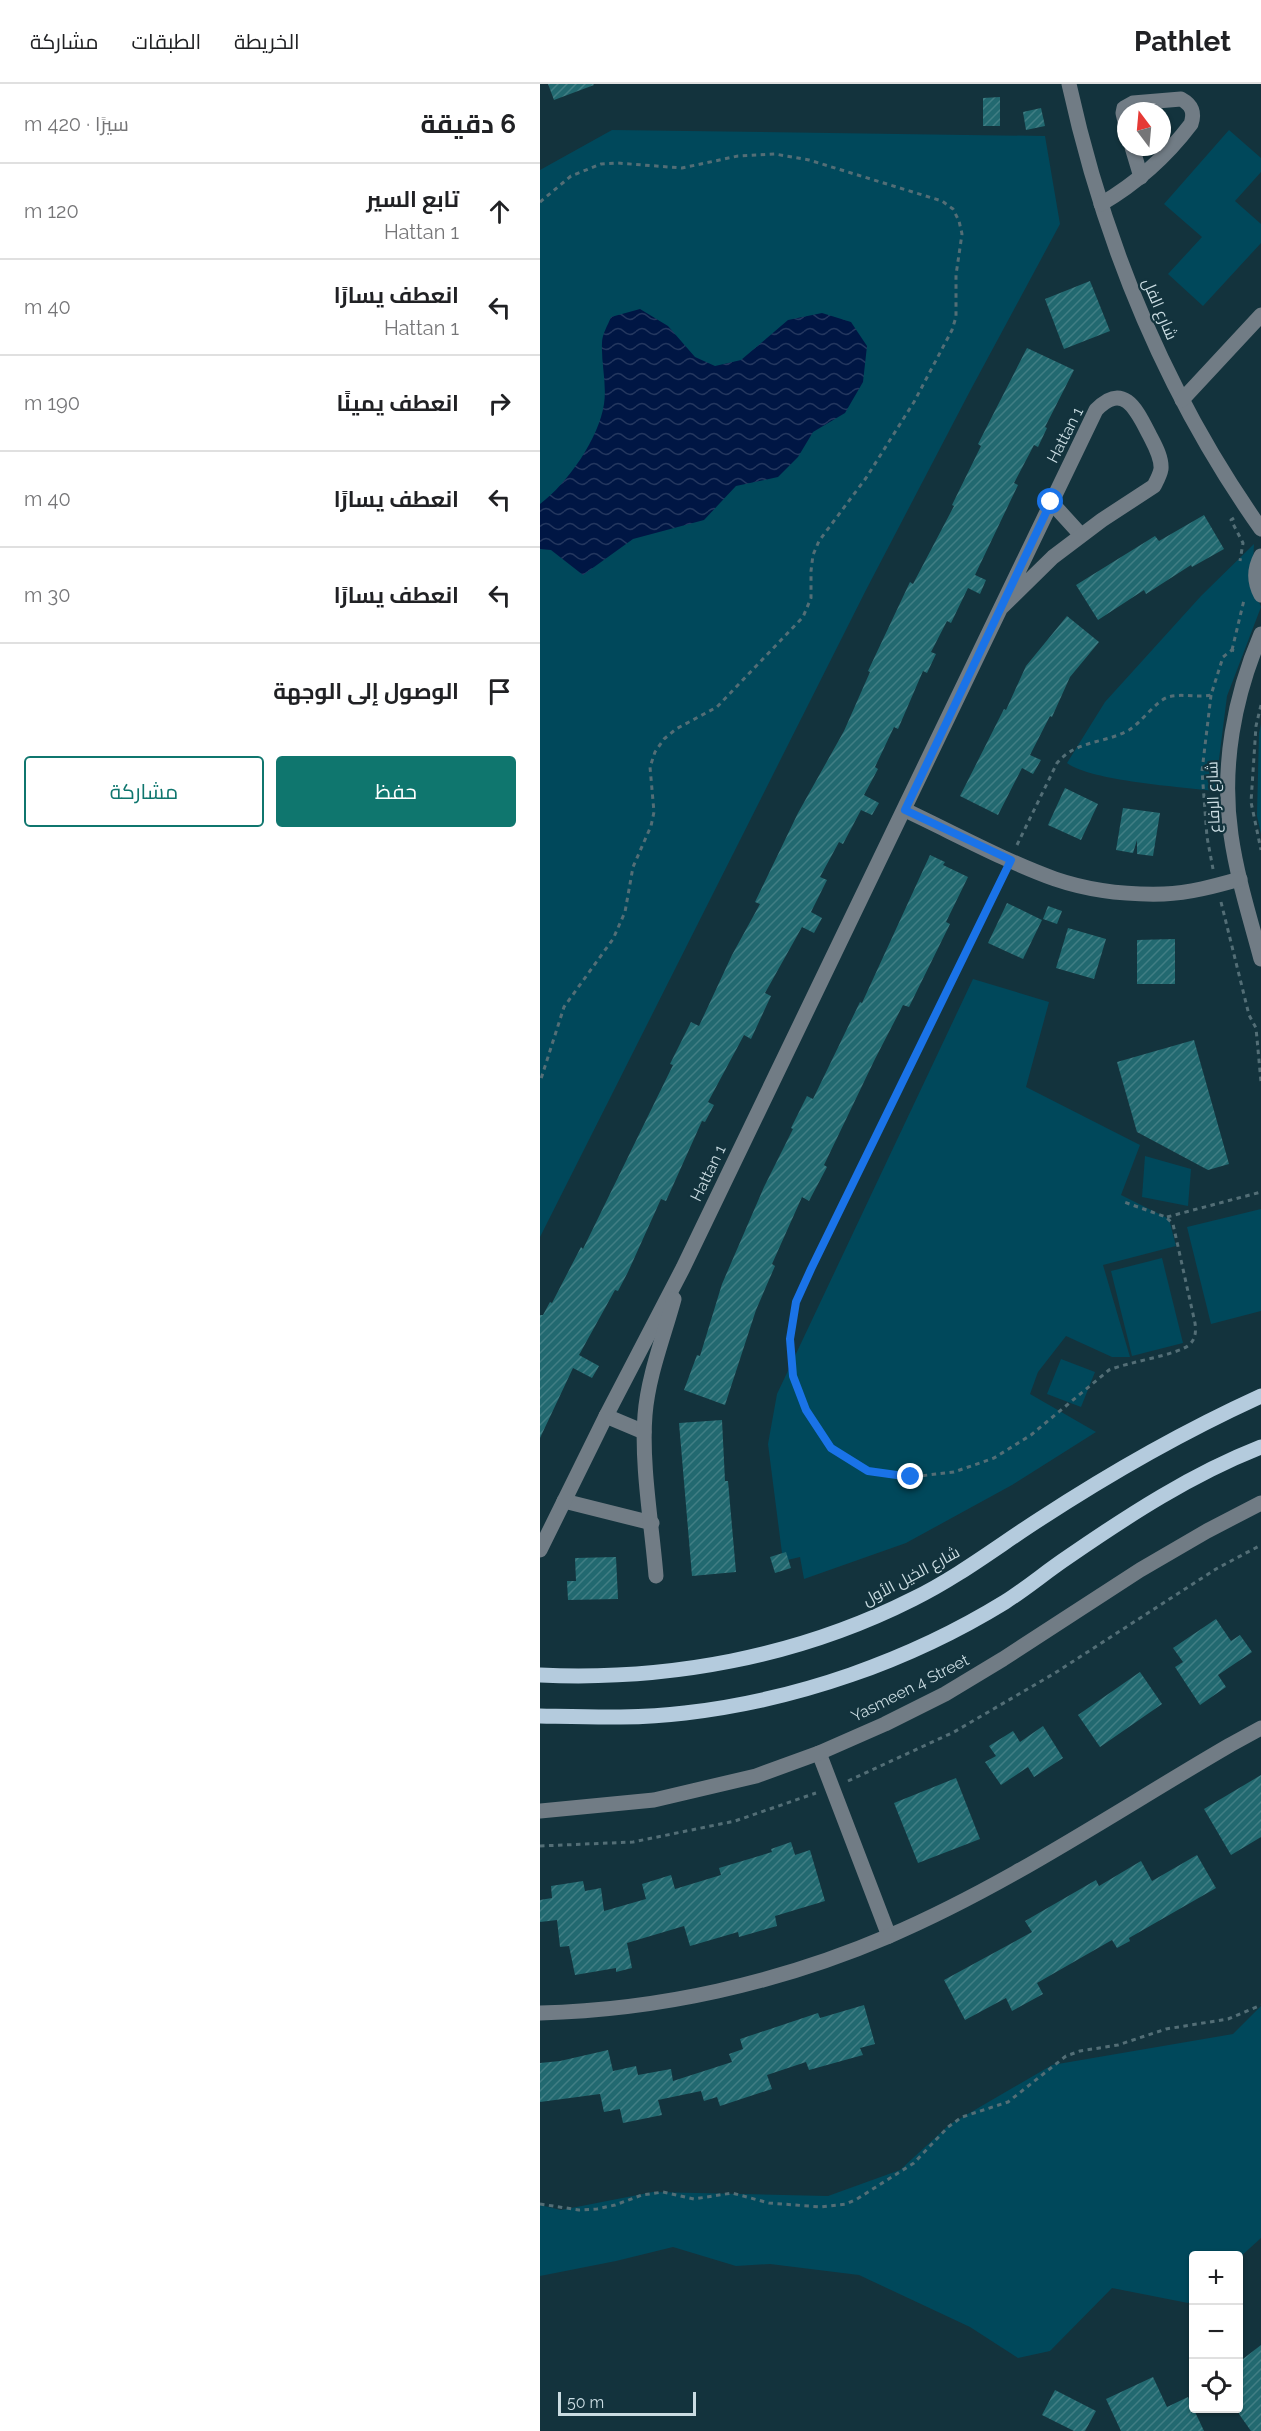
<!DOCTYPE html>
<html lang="ar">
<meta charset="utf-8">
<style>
:root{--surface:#fff;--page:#f2f2f2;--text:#202124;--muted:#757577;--line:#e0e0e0;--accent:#0f766e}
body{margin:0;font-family:Raleway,Cairo,sans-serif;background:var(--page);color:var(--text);direction:rtl}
.controls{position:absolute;right:18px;bottom:18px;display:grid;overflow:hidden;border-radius:6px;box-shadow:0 2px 4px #0004}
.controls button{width:54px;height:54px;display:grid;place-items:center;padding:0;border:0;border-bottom:2px solid var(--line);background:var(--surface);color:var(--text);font:30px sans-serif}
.compass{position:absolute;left:577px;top:18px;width:54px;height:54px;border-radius:50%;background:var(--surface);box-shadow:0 2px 4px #0004;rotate:344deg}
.scale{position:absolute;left:18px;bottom:15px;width:138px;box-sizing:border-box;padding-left:6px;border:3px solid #cadce2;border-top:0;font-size:16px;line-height:21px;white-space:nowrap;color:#cadce2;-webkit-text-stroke:4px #13333d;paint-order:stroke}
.stop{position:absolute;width:18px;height:18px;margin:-14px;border:4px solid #1a73e8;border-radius:50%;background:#fff}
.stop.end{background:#1a73e8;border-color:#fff;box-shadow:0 2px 6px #0008}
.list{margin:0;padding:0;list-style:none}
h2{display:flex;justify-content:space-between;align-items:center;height:78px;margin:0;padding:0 24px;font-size:26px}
h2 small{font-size:20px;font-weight:400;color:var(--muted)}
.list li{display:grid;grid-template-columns:39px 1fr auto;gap:18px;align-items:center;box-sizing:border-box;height:96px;padding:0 24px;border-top:2px solid var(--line)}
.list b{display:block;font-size:22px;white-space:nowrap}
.list p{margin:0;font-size:20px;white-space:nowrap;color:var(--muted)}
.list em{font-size:20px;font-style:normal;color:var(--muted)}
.actions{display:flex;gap:12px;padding:18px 24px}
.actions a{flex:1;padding:14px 0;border:2px solid var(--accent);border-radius:6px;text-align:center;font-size:21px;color:var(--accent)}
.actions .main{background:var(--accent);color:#fff}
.icon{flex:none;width:33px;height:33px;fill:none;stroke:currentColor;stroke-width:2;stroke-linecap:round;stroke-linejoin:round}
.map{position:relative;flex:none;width:721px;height:2347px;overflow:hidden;direction:ltr}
header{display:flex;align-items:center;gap:36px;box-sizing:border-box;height:84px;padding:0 30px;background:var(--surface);border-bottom:2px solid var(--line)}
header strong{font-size:28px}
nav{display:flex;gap:33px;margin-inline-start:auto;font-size:21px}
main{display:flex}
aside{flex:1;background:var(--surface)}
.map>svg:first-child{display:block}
</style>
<header>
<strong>Pathlet</strong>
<nav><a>الخريطة</a><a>الطبقات</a><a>مشاركة</a></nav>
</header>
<main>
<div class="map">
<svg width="721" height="2347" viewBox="0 0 721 2347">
<defs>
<pattern id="water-waves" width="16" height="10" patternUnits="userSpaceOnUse" patternTransform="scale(1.5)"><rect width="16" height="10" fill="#001644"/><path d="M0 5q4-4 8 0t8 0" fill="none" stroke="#24375f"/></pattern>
<pattern id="building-hatch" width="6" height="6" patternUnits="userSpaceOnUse" patternTransform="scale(1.5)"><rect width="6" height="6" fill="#226970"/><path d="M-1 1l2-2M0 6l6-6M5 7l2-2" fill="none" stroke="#417e84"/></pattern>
</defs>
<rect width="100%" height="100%" fill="#13333d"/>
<g fill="#00485b">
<path d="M 72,46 L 505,52 L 520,140 L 430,307 L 326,506 L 0,1153 L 0,86 Z"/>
<path d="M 689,46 L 721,74 L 721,88 L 695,117 L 721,140 L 721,159 L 663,222 L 628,190 L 662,153 L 624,120 Z"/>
<path d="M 714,460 L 712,500 L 721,523 L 687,612 L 675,707 C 642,703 551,697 527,679 L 565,618 L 661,512 Z"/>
<path d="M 721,640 L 721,750 L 717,732 L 719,649 Z"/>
<path d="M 433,895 L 509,918 L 486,1003 L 600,1061 L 581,1111 L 629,1135 L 636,1162 L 563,1181 L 590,1273 L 572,1273 L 526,1252 L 498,1288 L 490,1310 L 556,1348 L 472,1401 L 366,1459 L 264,1495 L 260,1473 L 243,1477 L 228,1360 L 237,1310 Z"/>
<path d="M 605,1072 L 651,1085 L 648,1122 L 602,1113 Z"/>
<path d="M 721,1125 L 721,1227 L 671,1240 L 647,1143 Z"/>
<path d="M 622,1174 L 643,1259 L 592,1272 L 571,1187 Z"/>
<path d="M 521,1275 L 555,1288 L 541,1323 L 507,1310 Z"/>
<path d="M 721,1922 L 721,2154 L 699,2174 L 698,2172 L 654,2172 L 653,2214 L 648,2219 L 572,2204 L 510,2267 L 478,2274 L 430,2243 L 319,2191 L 230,2180 L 196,2182 L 133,2163 L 76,2177 L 0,2192 L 0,2121 L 21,2126 L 113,2108 L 288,2112 L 360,2086 L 409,2041 L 512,1981 L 693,1950 Z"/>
</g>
<path fill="url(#water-waves)" d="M 100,225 L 128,242 L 155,273 L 175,282 L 201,276 L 248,236 L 282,229 L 311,238 L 327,262 L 323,298 L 305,329 L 273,348 L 258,373 L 238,393 L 196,402 L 164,436 L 93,455 L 43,491 L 11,466 L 0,465 L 0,420 C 28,399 59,354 64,320 C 67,300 61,279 62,259 C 62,250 68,241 71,233 Z"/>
<g fill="url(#building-hatch)">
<path d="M 8,0 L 53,0 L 54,1 L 14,16 Z"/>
<path d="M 460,13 L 460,42 L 443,42 L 443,14 Z"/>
<path d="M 501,24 L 505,42 L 486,46 L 483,28 Z"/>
<path d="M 550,197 L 570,247 L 524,265 L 505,215 Z"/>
<path d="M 487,264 L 534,286 L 505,343 L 507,344 L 498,363 L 494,361 L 474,399 L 478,401 L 435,491 L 446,496 L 440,510 L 428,504 L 411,539 L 407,537 L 391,568 L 396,570 L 387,589 L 383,587 L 358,645 L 354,643 L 335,683 L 338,685 L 324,711 L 339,719 L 332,731 L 321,726 L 303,760 L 299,758 L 280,793 L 287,796 L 271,828 L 282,834 L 274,849 L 262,843 L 225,909 L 231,912 L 211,955 L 204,951 L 168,1018 L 174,1021 L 165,1038 L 162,1037 L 126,1117 L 121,1115 L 88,1188 L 78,1207 L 75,1206 L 39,1271 L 59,1282 L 52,1294 L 33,1284 L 0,1354 L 0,1231 L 3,1231 L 10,1218 L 12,1219 L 41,1163 L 43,1165 L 133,981 L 130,980 L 151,938 L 159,942 L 192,871 L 220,820 L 215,818 L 258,729 L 304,647 L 330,588 L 328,587 L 370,498 L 373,500 L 414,422 L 412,421 L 441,362 L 438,360 Z"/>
<path d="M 664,431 L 684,465 L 652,483 L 651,481 L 606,510 L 604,506 L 558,536 L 536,501 L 615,452 L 619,457 Z"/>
<path d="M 527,532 L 559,558 L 530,593 L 512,633 L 510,632 L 490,671 L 501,676 L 493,690 L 482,684 L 458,731 L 420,712 L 464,625 L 466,626 L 486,582 Z"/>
<path d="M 525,704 L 558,720 L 541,756 L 508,741 Z"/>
<path d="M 583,724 L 620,729 L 613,772 L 597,770 L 597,756 L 593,769 L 576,766 Z"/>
<path d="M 390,771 L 405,778 L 403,781 L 428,793 L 406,838 L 410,840 L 369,923 L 363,921 L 335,975 L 284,1081 L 287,1083 L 269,1117 L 262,1113 L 232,1180 L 235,1182 L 216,1226 L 185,1321 L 144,1306 L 157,1271 L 160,1272 L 182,1200 L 224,1103 L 253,1045 L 251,1044 L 267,1012 L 273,1015 L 320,918 L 322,919 Z"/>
<path d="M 467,819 L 502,836 L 483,875 L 448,859 Z"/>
<path d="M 508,822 L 522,827 L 517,840 L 503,835 Z"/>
<path d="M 528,844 L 566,855 L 554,895 L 516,884 Z"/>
<path d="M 635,855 L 635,900 L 597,900 L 597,856 Z"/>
<path d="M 654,956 L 689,1080 L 668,1086 L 597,1048 L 577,978 Z"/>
<path d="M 182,1336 L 185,1397 L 188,1397 L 196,1488 L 152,1492 L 139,1339 Z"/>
<path d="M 246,1468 L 251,1484 L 235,1489 L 230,1473 Z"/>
<path d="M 76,1473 L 78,1515 L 28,1516 L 27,1497 L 36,1497 L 35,1474 Z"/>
<path d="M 676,1535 L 691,1557 L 700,1551 L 712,1568 L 678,1591 L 686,1603 L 660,1621 L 635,1583 L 643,1578 L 633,1564 Z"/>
<path d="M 600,1588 L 622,1620 L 560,1663 L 538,1631 Z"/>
<path d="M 503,1642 L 523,1674 L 494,1693 L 488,1683 L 461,1701 L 445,1678 L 456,1672 L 449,1662 L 473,1647 L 480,1658 Z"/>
<path d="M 721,1691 L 721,1753 L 691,1771 L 664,1725 Z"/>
<path d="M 416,1694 L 440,1755 L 378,1779 L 354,1719 Z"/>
<path d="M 251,1758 L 255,1771 L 270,1766 L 285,1817 L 235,1832 L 237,1842 L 199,1853 L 198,1848 L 150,1862 L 144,1842 L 87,1859 L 92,1884 L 76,1888 L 76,1884 L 35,1891 L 29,1862 L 20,1863 L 17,1836 L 0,1838 L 0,1816 L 12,1814 L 11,1802 L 43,1797 L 45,1807 L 61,1804 L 64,1827 L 106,1815 L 102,1800 L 131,1791 L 135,1805 L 181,1791 L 179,1784 L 232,1768 L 231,1765 Z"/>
<path d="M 657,1771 L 676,1804 L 589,1854 L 590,1857 L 577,1864 L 572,1856 L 497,1899 L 503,1910 L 472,1927 L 466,1914 L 425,1936 L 404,1896 L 492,1848 L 485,1837 L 556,1796 L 559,1802 L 601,1777 L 612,1797 Z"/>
<path d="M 324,1921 L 335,1960 L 320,1964 L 323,1971 L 269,1986 L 266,1978 L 227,1991 L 232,2005 L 180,2022 L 177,2013 L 164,2017 L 161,2007 L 118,2016 L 122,2031 L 83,2039 L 80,2025 L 64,2028 L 60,2010 L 0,2018 L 0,1979 L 20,1977 L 68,1966 L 73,1987 L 96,1982 L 98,1991 L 131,1985 L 133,1997 L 192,1978 L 189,1970 L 203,1965 L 200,1955 L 278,1929 L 280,1934 Z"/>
<path d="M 721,2261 L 721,2347 L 711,2347 L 699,2330 L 699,2278 Z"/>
<path d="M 613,2293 L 627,2323 L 648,2313 L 664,2347 L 581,2347 L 566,2315 Z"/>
<path d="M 515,2306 L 556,2327 L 545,2347 L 534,2347 L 502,2331 Z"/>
</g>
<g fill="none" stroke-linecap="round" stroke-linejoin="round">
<g stroke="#536e76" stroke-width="3" stroke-dasharray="4.5 4.5" stroke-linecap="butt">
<path d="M 0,118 L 31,92 L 61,80 L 77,79 L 142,84 L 198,72 L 235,70 L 269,76 L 402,117 L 413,125 L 419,137 L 422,150 L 416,191 L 416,233 L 412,246 L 374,318 L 326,394 L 279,457 L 273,471 L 271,487 L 271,514 L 263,533 L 177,623 L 136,645 L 124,655 L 115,668 L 110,683 L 114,728 L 111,742 L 93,783 L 85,828 L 73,855 L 24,923 L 0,998"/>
<path d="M 694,434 L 691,436 L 703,459 L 700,477"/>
<path d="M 692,566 L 704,516"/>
<path d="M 671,611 L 662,687 L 667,753 L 673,785"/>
<path d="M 721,621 L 716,642 L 711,718 L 721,766"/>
<path d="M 477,761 L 517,679 C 536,656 564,660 589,646 C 602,638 615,618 628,613 C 641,609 657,614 671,611 L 683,573 L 692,566 L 697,567"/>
<path d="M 463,792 L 256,1218 L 250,1255 L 253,1292 L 266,1327 L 291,1364 L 328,1387 L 371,1393 L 414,1388 L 454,1374 L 491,1351 L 569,1286 C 588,1278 637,1271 649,1261 C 656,1255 656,1247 655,1239 L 633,1140 L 626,1133 L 584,1118"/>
<path d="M 681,818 L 709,931 L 716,944 L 721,998"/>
<path d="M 627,1133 L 721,1108"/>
<path d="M 308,1697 L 414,1648 L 515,1589 L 676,1485 L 721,1461"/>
<path d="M 0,1762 L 93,1758 L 195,1737 L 276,1709"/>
<path d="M 0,2120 L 39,2126 L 57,2125 L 75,2121 L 102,2111 L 123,2108 L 154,2115 L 192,2109 L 229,2119 L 281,2123 L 306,2120 L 317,2115 L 374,2079 L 408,2043 L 422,2033 L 468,2018 L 526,1972 L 540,1967 L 578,1961 L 626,1945 L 688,1935 L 721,1921"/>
</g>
<g stroke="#717c85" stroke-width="15">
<path d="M 529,0 C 564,159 627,312 721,445"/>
<path d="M 592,63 L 601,93"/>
<path d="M 561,120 C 597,99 626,73 651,40 C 655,28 652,21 641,15 L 593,19 L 584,24 L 583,29 L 586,42"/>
<path d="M 642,316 L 721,231"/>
<path d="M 511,418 L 541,451"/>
<path d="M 721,472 C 714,485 714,498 721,511"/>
<path d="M 721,550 C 694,613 681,683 691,751 C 697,793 710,834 721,875"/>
<path d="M 365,726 C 414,749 465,777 515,795 C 550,807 587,811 624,810 C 650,809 675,802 700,795"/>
<path d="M 66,1332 L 104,1348"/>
<path d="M 24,1417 L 112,1439"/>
<path d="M 0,1466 L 66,1332 L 143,1184 L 556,326 C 584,297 597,327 609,350 C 614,360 622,373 621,385 C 620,391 617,396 614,402 L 562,436 L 513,473 L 461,524"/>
<path d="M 116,1492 C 112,1442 101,1380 105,1331 C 108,1292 124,1252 134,1215"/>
<path d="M 279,1669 L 349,1852"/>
<path d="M 0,1727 L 114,1716 L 216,1692 L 279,1669 L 345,1640 L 405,1610 L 463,1575 L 600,1486 L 667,1447 L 721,1419"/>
<path d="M 0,1929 C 119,1926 239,1899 349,1852 C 468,1801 578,1726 690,1661 L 721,1644"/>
</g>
<g stroke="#b4cbdd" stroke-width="15">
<path d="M 0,1591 C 128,1597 258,1573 373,1515 C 418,1493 458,1462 500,1435 C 572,1388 642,1348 721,1312"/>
<path d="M 0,1632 C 48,1633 98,1635 145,1629 C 257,1616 369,1577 465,1518 C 487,1504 507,1487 528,1473 C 589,1431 652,1390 721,1363"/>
</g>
</g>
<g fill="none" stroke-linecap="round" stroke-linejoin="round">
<path stroke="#1a73e8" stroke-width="8" d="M 371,1393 L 328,1387 L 291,1364 L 266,1326 L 253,1292 L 250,1255 L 256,1218 L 271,1185 L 471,776 L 365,726 L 511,418"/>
</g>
<g text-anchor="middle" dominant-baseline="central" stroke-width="4.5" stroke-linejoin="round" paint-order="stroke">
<g font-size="16" fill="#cadce2" stroke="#13333d">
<text transform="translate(620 225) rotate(67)">شارع الفل</text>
<text transform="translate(525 351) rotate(-63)">Hattan 1</text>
<text transform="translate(673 713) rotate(-92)">شارع الرفاع</text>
<text transform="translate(168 1089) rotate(-64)">Hattan 1</text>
<text transform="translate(371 1492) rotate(-28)">شارع الخيل الأول</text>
<text transform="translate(370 1604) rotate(-27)">Yasmeen 4 Street</text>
</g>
</g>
</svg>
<div class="controls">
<button>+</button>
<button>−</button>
<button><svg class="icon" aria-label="locate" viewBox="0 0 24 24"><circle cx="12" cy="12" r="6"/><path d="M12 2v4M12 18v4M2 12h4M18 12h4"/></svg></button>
</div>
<svg class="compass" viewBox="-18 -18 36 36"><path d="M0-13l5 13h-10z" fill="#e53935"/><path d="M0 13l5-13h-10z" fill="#757577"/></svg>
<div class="scale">50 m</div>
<div class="stop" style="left:511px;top:418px"></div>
<div class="stop end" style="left:371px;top:1393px"></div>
</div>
<aside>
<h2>6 دقيقة<small>سيرًا · 420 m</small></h2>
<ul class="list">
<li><svg class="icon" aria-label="ahead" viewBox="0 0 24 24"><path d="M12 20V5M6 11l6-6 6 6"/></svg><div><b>تابع السير</b><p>Hattan 1</p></div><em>120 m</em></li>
<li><svg class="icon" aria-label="left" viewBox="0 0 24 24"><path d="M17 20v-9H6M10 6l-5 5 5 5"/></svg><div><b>انعطف يسارًا</b><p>Hattan 1</p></div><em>40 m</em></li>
<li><svg class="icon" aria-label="right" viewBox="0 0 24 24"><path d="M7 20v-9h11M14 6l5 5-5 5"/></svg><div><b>انعطف يمينًا</b></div><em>190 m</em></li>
<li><svg class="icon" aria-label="left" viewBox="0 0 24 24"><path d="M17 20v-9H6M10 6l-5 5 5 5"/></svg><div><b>انعطف يسارًا</b></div><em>40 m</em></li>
<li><svg class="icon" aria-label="left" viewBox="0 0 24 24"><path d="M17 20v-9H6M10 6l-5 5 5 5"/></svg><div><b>انعطف يسارًا</b></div><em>30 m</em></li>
<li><svg class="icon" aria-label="arrive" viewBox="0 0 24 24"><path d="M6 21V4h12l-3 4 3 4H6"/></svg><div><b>الوصول إلى الوجهة</b></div></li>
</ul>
<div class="actions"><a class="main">حفظ</a><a>مشاركة</a></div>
</aside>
</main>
